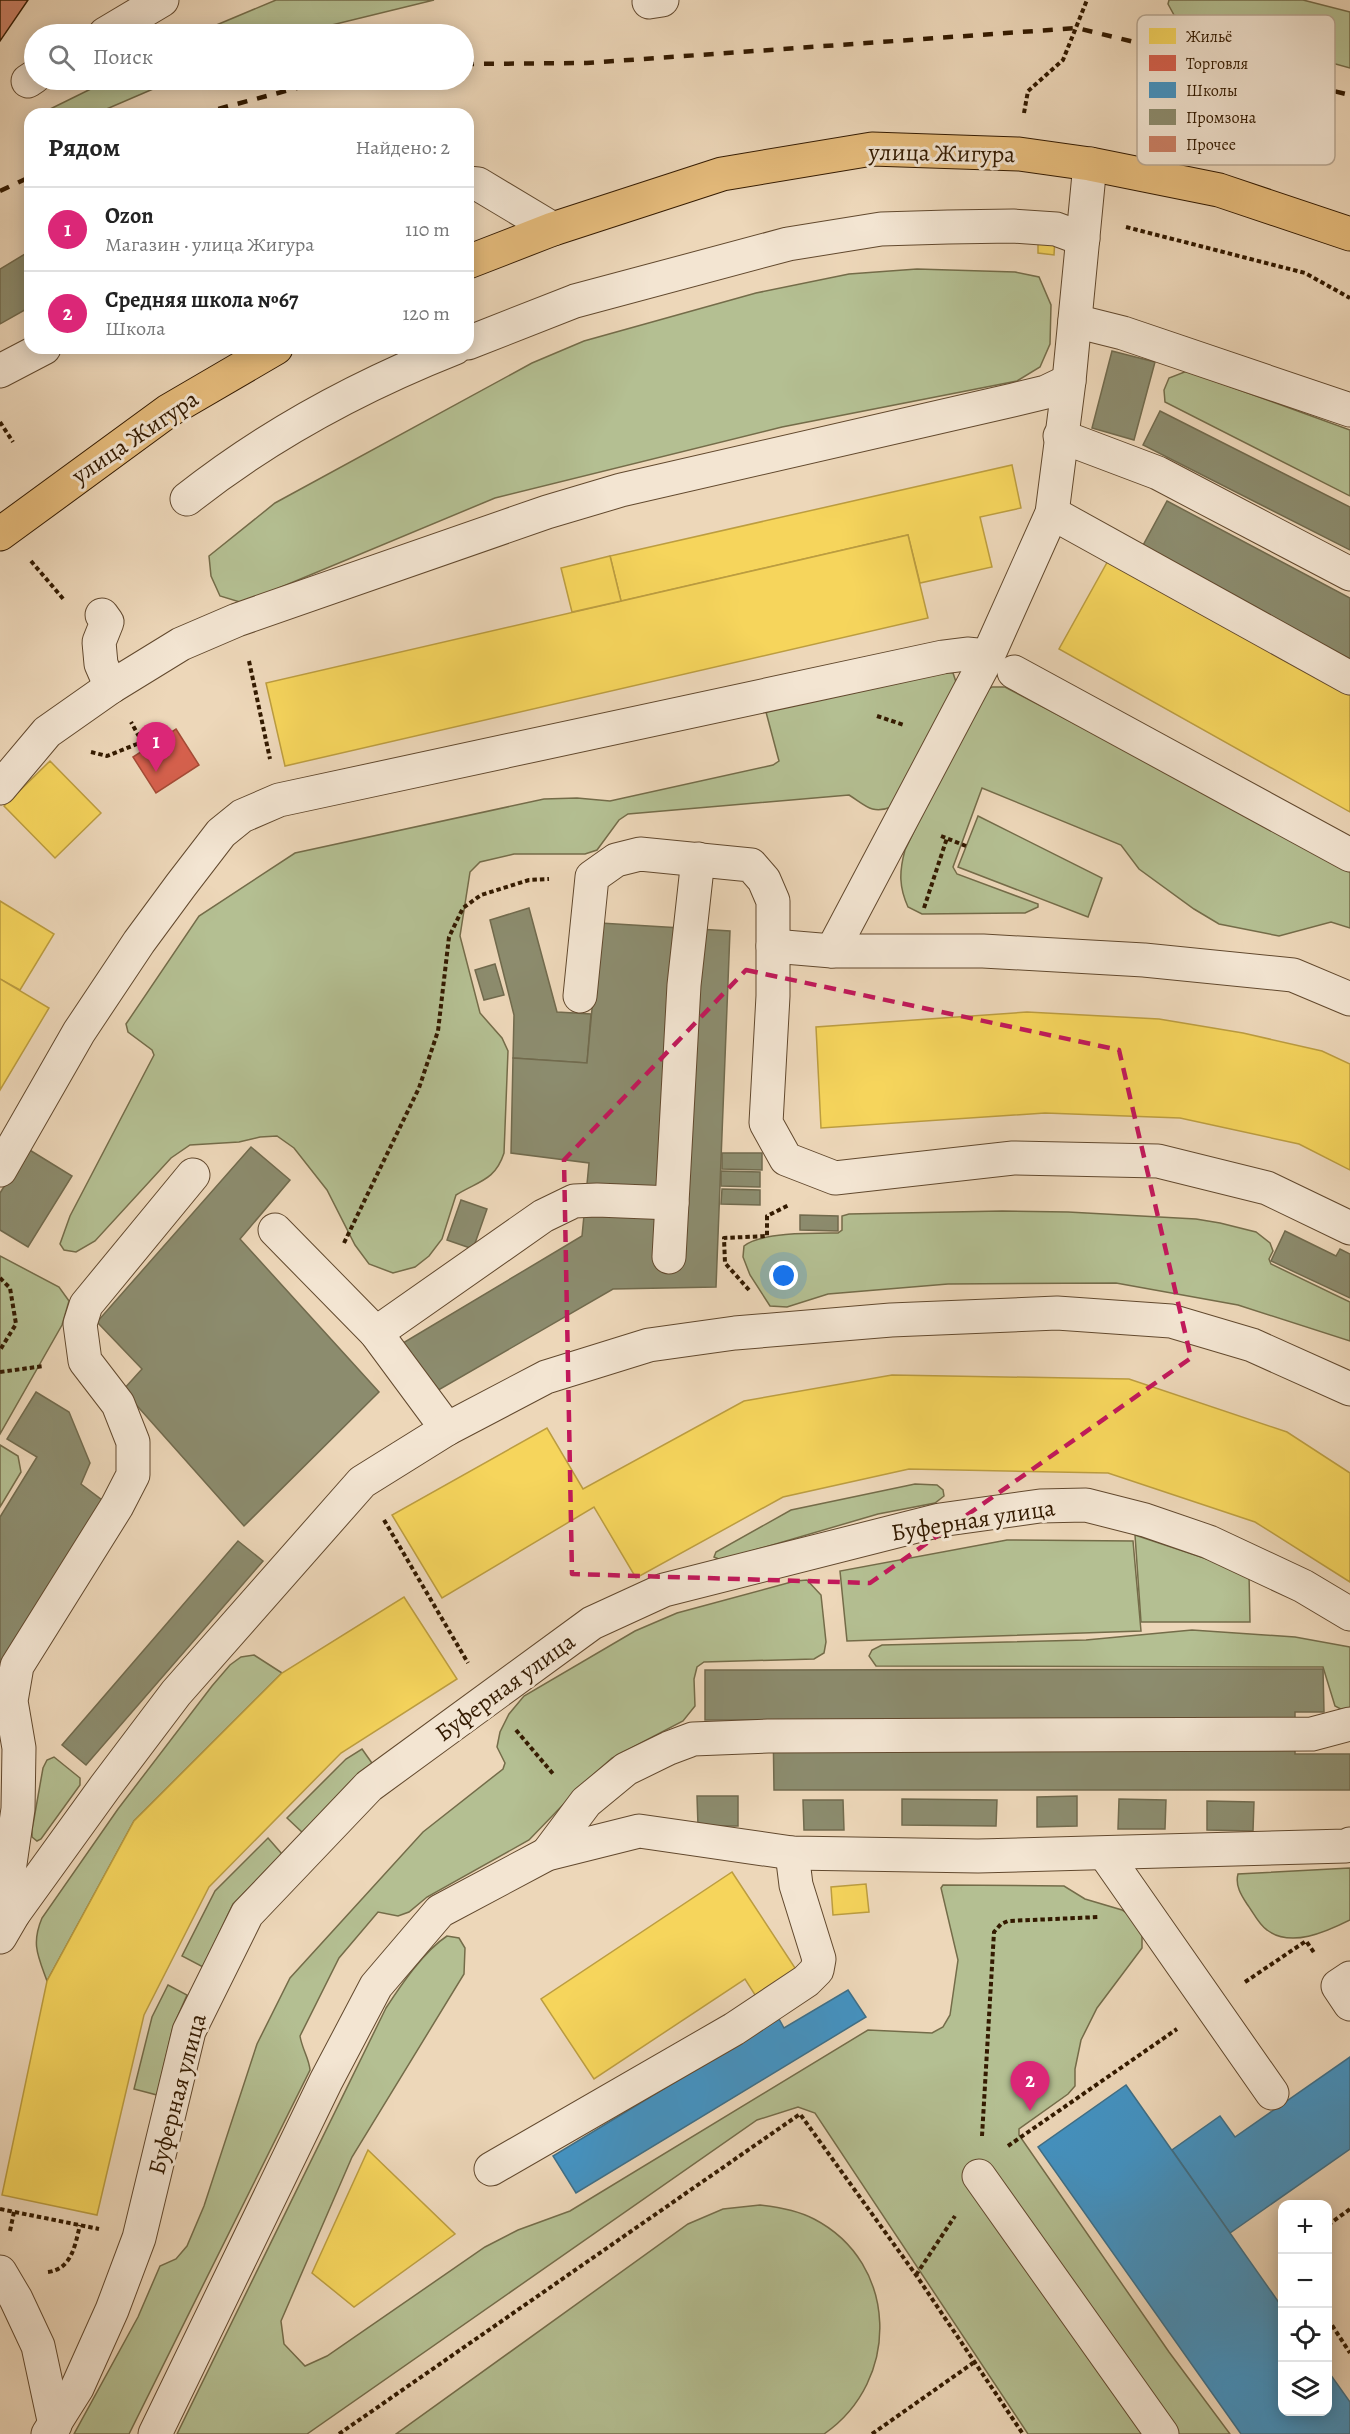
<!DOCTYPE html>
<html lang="ru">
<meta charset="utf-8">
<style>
:root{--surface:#fff;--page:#f6f6f6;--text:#222;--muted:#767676;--line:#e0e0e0;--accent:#db2777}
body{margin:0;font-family:Alegreya,serif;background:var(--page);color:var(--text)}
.controls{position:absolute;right:18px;bottom:18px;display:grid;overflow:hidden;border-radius:12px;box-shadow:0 3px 15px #0003}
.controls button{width:54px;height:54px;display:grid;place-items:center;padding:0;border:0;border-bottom:2px solid var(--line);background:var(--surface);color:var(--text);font:30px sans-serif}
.you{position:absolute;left:784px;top:1276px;width:21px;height:21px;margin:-15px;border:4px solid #fff;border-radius:50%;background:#1a73e8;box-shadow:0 0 0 9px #1a73e833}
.badge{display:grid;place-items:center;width:39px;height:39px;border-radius:50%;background:var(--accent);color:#fff;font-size:20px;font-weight:700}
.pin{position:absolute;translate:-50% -50px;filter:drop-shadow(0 2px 3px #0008)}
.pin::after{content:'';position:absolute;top:32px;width:21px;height:18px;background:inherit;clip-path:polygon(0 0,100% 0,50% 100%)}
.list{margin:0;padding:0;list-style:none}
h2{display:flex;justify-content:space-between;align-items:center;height:78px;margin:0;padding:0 24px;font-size:26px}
h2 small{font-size:20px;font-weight:400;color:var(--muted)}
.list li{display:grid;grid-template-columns:39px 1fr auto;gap:18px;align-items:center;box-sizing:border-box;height:84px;padding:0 24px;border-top:2px solid var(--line)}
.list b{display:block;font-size:22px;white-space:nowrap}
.list p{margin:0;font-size:20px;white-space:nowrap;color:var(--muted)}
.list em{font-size:20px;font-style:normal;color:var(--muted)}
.icon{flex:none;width:33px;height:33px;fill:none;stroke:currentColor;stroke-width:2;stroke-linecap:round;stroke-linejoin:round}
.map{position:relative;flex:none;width:1350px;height:2434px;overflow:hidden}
.search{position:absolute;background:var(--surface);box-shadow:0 3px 15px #0003;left:24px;top:24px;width:450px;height:66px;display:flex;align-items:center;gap:15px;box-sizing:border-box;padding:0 21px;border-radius:33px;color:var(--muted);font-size:22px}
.panel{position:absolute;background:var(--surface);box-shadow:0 3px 15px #0003;left:24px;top:108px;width:450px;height:246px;border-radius:18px}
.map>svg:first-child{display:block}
</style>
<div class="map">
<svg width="1350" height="2434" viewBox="0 0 1350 2434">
<rect width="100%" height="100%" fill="#edd7b9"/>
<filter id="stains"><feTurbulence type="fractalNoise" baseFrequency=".00333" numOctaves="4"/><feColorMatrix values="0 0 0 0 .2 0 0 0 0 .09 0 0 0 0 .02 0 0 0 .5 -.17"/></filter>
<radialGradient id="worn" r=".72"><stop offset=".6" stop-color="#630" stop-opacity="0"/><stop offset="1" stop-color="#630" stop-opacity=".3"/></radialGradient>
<g fill="#b4bf92" stroke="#746c49" stroke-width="1.5">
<path d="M 276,0 L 434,0 L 295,34 L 195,34 Z"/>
<path d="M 1169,0 L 1303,0 L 1350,12 L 1350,68 L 1209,29 L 1174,15 L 1168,4 Z"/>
<path d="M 109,80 L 174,80 L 95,114 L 40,114 Z"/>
<path d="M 917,269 L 1015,272 L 1039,277 L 1051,305 L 1050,344 L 1040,367 L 1017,381 L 782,427 L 495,498 L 243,603 L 220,596 L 211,576 L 209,556 L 275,503 L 532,363 L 584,341 L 756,293 L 849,274 Z"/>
<path d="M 1187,371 L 1350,430 L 1350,496 L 1165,402 L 1164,390 L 1169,378 Z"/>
<path d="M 935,670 L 953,673 L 957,685 L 891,807 C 872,815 865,805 849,795 L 628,814 L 619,820 L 597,850 L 585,854 L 514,854 L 480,862 L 470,872 L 460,936 L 480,1013 L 502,1038 L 508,1051 L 504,1153 C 495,1181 478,1181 456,1195 L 442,1239 L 429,1256 L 415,1267 L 393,1273 L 369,1264 L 355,1245 L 327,1190 L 294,1148 L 277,1136 L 260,1137 L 239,1142 L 190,1145 L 171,1158 L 95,1241 L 76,1252 L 64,1250 L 60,1244 L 70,1216 L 154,1055 L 152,1050 L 128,1032 L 126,1024 L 199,916 L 295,853 L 544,799 L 577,798 L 610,801 L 773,765 L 779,761 L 766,712 Z"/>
<path d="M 992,687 L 1005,687 L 1340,863 L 1350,864 L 1350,928 L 1331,922 L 1279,936 L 1219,924 L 1194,909 L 1139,869 L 1121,845 L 982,788 L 953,867 L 957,874 L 1038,904 L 1038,907 L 1025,913 L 922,914 L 908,907 C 899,887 899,872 905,850 L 980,695 Z"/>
<path d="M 978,816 L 1102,878 L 1088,917 L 958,867 Z"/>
<path d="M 1002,1211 L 1068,1212 L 1196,1219 L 1220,1223 L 1256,1232 L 1270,1243 L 1273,1251 L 1269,1259 L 1271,1264 L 1350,1302 L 1350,1341 L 1238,1305 L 1116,1283 L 948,1284 L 828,1294 L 787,1307 L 770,1306 L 750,1275 L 743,1257 L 744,1246 C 761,1232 815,1233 838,1233 L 842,1230 L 842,1216 L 849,1214 Z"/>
<path d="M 0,1256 L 59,1287 L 69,1301 L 62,1325 L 0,1434 Z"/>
<path d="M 0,1445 L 18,1456 L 21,1472 L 0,1507 Z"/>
<path d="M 915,1484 L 937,1485 L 943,1490 L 944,1496 L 935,1503 L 878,1514 L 721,1560 L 714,1557 L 716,1552 L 791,1510 Z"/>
<path d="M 1135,1535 L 1249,1573 L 1250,1622 L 1141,1622 Z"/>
<path d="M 1007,1540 L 1133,1541 L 1141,1631 L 847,1641 L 840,1571 Z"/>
<path d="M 807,1580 L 821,1595 L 826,1642 L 824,1653 L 814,1659 L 704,1662 L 697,1667 L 694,1679 L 695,1706 L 683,1721 L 612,1758 L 586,1781 L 529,1840 L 427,1897 L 409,1912 L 398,1916 L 378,1912 L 339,1958 L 300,2036 C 302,2049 309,2058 310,2070 L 129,2434 L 74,2434 L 138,2317 L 160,2266 L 176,2259 L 187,2246 L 204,2206 L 257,2044 L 290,1978 L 423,1832 L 503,1769 L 505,1763 L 497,1747 L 500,1732 L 509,1714 L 524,1696 L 635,1631 L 677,1613 L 795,1581 Z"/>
<path d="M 1192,1630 L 1295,1637 L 1350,1647 L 1350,1714 L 1335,1706 L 1323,1667 L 876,1666 L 869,1656 L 872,1650 L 882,1645 L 1086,1640 Z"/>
<path d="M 254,1655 L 282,1673 L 134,1821 L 47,1981 C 38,1956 31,1944 42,1918 L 118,1809 L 212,1686 L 230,1665 L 241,1657 Z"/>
<path d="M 362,1749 L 374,1766 L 304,1834 L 287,1818 L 346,1759 Z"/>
<path d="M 54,1757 L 80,1778 L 80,1785 L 41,1839 L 37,1841 L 32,1837 L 32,1830 L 43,1768 L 47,1760 Z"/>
<path d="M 268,1838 L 282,1854 L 233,1904 L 203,1967 L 182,1956 L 215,1891 Z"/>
<path d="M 1350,1868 L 1350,1920 C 1326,1932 1291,1948 1267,1930 C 1259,1925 1253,1912 1247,1904 C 1241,1895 1235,1885 1238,1874 Z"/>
<path d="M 943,1885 L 1064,1886 L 1085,1899 L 1122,1910 L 1135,1919 L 1142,1930 L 1142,1948 L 1097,2008 L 1081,2040 L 1075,2069 L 1075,2086 L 1068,2094 L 1019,2129 L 1019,2135 L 1169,2352 L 1230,2434 L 1028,2434 L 815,2113 L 798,2107 L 757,2120 L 307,2434 L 177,2434 L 386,2008 C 401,1985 424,1951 447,1936 L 459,1938 L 465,1948 L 464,1974 L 352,2157 L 281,2321 L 284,2344 L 305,2366 L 327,2356 L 485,2247 L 518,2230 L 570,2211 L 868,2030 L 932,2033 L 943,2027 L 950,2015 L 958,1960 L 941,1888 Z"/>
<path d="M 168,1985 L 187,1995 L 173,2027 L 157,2095 L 134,2089 L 152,2017 Z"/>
<path d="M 760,2205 C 779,2207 797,2210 814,2219 C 899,2263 901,2381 824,2434 L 396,2434 L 688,2224 L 723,2209 Z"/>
</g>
<g fill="#f6d55c" stroke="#bc9d40" stroke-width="1.5">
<path d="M 1038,237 L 1055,238 L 1054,255 L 1038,253 Z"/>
<path d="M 1012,465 L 1021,508 L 980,517 L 992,567 L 920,583 L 908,535 L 621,601 L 610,556 Z"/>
<path d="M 908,535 L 928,618 L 285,766 L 266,683 Z"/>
<path d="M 610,556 L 621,601 L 572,612 L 561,568 Z"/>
<path d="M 1109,559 L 1350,693 L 1350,812 L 1059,649 Z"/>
<path d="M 50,761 L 101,813 L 55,858 L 4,806 Z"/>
<path d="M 0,901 L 54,934 L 20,990 L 0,979 Z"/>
<path d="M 0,979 L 49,1008 L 0,1090 Z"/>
<path d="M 1027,1012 L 1159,1019 L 1243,1033 L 1322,1051 L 1350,1064 L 1350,1170 L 1299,1144 L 1180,1118 L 1045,1113 L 821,1128 L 816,1027 Z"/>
<path d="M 892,1375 L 1129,1379 L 1287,1432 L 1350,1473 L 1350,1582 L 1255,1522 L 1108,1473 L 909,1469 L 783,1497 L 636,1578 L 594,1507 L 442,1598 L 392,1515 L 547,1428 L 583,1489 L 744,1401 Z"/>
<path d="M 404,1597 L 457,1679 L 341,1753 L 209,1887 L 144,2015 L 97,2215 L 2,2195 L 47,1981 L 134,1821 L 282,1673 Z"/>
<path d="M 732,1872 L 797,1971 L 757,1998 L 745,1979 L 594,2079 L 541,1999 Z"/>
<path d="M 866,1884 L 869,1912 L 833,1915 L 831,1887 Z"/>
<path d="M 368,2150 L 455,2234 L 354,2307 L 312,2273 Z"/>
</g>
<path fill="#d6604d" stroke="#a54b36" stroke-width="1.5" d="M 176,729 L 199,765 L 156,793 L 133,757 Z"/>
<g fill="#4393c3" stroke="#3e6f88" stroke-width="1.5">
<path d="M 848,1990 L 866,2017 L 576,2193 L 553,2156 L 779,2019 L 784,2028 Z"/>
<path d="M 1350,2057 L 1350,2149 L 1230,2233 L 1172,2150 L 1220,2116 L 1235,2137 Z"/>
<path d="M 1126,2085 L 1282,2307 L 1282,2412 L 1328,2412 L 1328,2371 L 1350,2402 L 1350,2434 L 1241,2434 L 1038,2147 Z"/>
</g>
<g fill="#8c8c6e" stroke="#716a4d" stroke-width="1.5">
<path d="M 30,251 L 30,307 L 0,324 L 0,269 Z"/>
<path d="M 1112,351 L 1155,362 L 1134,440 L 1092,428 Z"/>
<path d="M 1160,411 L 1350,507 L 1350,550 L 1143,445 Z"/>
<path d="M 1167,501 L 1350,598 L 1350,660 L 1141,549 Z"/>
<path d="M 529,908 L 557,1012 L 591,1014 L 587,1063 L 513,1058 L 514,1015 L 490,920 Z"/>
<path d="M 600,923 L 730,931 L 716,1287 L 613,1289 L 435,1392 L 403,1343 L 582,1236 L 589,1163 L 511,1153 L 513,1058 L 587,1063 Z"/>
<path d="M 495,964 L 504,995 L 484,1000 L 475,970 Z"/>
<path d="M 251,1147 L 290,1180 L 240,1239 L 379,1392 L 244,1526 L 123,1390 L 142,1369 L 97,1322 Z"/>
<path d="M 28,1149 L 72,1176 L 28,1247 L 0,1230 L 0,1193 Z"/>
<path d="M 722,1153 L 762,1153 L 762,1170 L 722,1169 Z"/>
<path d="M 721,1171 L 760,1172 L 760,1187 L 721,1186 Z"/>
<path d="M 722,1189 L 760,1190 L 760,1205 L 721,1204 Z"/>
<path d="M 461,1200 L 487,1209 L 473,1249 L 447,1240 Z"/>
<path d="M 800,1215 L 838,1216 L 838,1231 L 800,1230 Z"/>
<path d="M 1285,1231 L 1336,1256 L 1340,1249 L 1350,1254 L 1350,1298 L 1271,1261 Z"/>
<path d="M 36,1392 L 69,1412 L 90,1463 L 81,1484 L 102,1500 L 0,1667 L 0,1517 L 37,1457 L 7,1439 Z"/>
<path d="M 238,1541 L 263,1561 L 86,1765 L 62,1745 Z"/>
<path d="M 1323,1669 L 1324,1712 L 1295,1712 L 1295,1754 L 1350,1754 L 1350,1790 L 774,1790 L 773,1720 L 705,1720 L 705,1670 Z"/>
<path d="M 697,1796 L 738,1796 L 738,1826 L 698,1826 Z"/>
<path d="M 1077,1796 L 1077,1826 L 1037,1827 L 1037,1797 Z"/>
<path d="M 902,1799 L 997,1800 L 996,1826 L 902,1825 Z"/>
<path d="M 1119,1799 L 1166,1800 L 1165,1829 L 1118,1829 Z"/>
<path d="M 803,1800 L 843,1800 L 844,1830 L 804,1830 Z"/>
<path d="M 1207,1801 L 1254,1802 L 1253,1831 L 1207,1830 Z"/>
</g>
<path fill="#cb8065" stroke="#331a00" stroke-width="1.5" d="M 0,0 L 28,0 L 0,41 Z"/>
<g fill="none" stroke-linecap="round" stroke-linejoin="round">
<g stroke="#62492e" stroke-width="35">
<g id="minor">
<path d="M 649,2 L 662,0"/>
<path d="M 105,34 L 162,0"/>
<path d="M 28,81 L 34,77"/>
<path d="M 468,183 L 478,184 L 553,229"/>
<path d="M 1075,321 L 1123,333 L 1350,410"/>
<path d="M 468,343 L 575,301 L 788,244 L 881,229 L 948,227 L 1013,226 L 1056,229 L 1083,239"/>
<path d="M 0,371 L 44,348"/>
<path d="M 1060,436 L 1158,473 L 1350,574"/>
<path d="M 187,499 C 268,435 359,386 455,348"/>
<path d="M 1052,513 L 1350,678"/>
<path d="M 102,615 L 107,622 L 99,642 L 101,664 L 111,687"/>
<path d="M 1014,672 L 1350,855"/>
<path d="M 0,788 L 47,732 L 111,687 L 181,644 L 237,620 L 547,512 L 621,490 L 1013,400 L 1046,392 L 1069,381"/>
<path d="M 773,946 L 832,951 L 983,951 L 1144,960 L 1293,975 L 1350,999"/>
<path d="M 832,951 L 988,656 L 1052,513 L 1069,381 L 1090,164"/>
<path d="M 580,996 L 592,877 L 616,860 L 640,854 L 751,865 L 764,880 L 773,901 L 773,996 L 766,1123 L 786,1159 L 835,1178 L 1013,1158 L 1158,1161 L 1267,1188 L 1350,1228"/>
<path d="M 0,1170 L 79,1032 L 139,942 L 181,885 L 221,833 L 242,816 L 279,800 L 943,657 L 967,654 L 988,656"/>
<path d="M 275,1230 L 376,1333 L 447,1429"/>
<path d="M 669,1257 L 684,985 L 698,859"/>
<path d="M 376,1333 L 543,1216 L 574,1201 L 597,1200 L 672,1203"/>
<path d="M 547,1854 L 586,1802 L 626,1769 L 669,1748 L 693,1739 L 768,1736 L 1312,1734 L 1350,1724"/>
<path d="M 1105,1854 L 1272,2093"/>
<path d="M 14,1913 L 5,1898 L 18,1809 L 19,1748 L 11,1701 L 17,1666 L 117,1506 L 133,1475 L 133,1442 L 118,1404 L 85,1361 L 80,1324 L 86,1305 L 193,1175"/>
<path d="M 0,1937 L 14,1913 L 105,1787 L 176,1693 L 362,1482 L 447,1429 L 546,1377 L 649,1345 L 735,1333 L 891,1320 L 1057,1313 L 1171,1321 L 1252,1345 L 1350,1389"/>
<path d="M 1350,1978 L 1338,1986 L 1350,2004"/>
<path d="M 491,2169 L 734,2029 L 806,1981 L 817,1970 L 819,1959 L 796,1885 L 792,1853"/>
<path d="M 979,2176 L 1162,2434"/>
<path d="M 0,2272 L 16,2299 L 38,2346 L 55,2425"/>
<path d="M 48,2434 L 77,2388 L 112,2310 L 139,2238 L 189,2031 L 247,1914 L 369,1786 L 592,1623 L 664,1590 L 940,1520 L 1040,1506 L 1086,1505 L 1145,1520 L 1209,1542 L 1303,1586 L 1350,1614"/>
<path d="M 155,2434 L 326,2081 L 376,1986 L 440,1911 L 547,1854 L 639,1831 L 792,1853 L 978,1856 L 1346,1846 L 1350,1844"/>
</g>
</g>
<g stroke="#331a00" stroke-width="35">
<g id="major">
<path d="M 468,262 L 553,229 L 722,174 L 872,149 L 1019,154 L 1090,164 L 1219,190 L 1350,234"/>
<path d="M 0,534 L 168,411 L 276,348"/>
</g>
</g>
<g stroke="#331a00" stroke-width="4" stroke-dasharray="4.5 3" stroke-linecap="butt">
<path d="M 1024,113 L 1028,91 L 1063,60 L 1087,0"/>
<path d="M 1126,227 L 1305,273 L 1350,298"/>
<path d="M 0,422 L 13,442"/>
<path d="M 31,561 L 65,601"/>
<path d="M 249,661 L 270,759"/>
<path d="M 877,716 L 904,725"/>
<path d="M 91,752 L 107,756 L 142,742 L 131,722"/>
<path d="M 941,836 L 966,846"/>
<path d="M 924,908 L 947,838"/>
<path d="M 344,1243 L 419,1088 L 438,1031 L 449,937 L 463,908 L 481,895 L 529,880 L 549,879"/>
<path d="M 0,1278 L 10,1288 L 16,1324 L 0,1350"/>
<path d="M 749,1290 L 725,1263 L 724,1238 L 767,1236 L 767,1216 L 789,1205"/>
<path d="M 0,1372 L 44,1366"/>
<path d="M 384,1520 L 468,1663"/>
<path d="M 516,1730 L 554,1775"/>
<path d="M 1245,1982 L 1306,1941 L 1315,1954"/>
<path d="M 982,2136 L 994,1932 L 1001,1924 L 1008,1921 L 1099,1917"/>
<path d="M 1008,2146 L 1177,2029"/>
<path d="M 0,2209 L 99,2229"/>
<path d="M 1328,2225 L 1350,2209"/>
<path d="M 10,2231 L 14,2212"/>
<path d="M 48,2272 C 72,2269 75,2245 80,2225"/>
<path d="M 916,2275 L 955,2216"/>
<path d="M 1328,2319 L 1350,2353"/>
<path d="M 339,2434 L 800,2114 L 916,2275 L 1023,2434"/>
<path d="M 872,2434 L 973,2363"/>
</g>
<use href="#minor" stroke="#f3e5d2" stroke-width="33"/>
<use href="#major" stroke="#e6bc7c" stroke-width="33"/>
<g stroke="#331a00" stroke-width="4.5" stroke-dasharray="10 10" stroke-linecap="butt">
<path d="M 464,64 L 587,63 L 1077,28 L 1350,95"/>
<path d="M 199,114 L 327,80"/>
<path d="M 0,191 L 30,177"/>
</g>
</g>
<path fill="none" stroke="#c2185b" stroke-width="4.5" stroke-dasharray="12 8" stroke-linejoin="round" d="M 746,970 L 1119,1050 L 1191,1358 L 870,1583 L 572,1574 L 564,1160 Z"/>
<g text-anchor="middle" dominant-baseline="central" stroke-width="6" stroke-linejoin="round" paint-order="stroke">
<g font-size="24" fill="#331a00" stroke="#f3e5d2">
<text transform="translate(942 153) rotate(1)">улица Жигура</text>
<text transform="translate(135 437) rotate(-34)">улица Жигура</text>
<text transform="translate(973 1520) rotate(-9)">Буферная улица</text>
<text transform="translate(505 1687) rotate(-36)">Буферная улица</text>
<text transform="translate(177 2094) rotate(-75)">Буферная улица</text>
</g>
</g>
<rect x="1137" y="15" width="198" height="150" rx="9" fill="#f3e5d2" stroke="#b9a893" stroke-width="1.5"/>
<rect x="1149" y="28" width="27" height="16" fill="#f6d55c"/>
<rect x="1149" y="55" width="27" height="16" fill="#d6604d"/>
<rect x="1149" y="82" width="27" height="16" fill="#4393c3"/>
<rect x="1149" y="109" width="27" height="16" fill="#8c8c6e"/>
<rect x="1149" y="136" width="27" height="16" fill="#cb8065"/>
<g font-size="16" fill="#331a00">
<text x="1186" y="42">Жильё</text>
<text x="1186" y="69">Торговля</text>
<text x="1186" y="96">Школы</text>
<text x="1186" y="123">Промзона</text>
<text x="1186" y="150">Прочее</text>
</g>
<rect width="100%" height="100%" filter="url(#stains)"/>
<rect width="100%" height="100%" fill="url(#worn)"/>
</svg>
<div class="controls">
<button>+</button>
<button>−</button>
<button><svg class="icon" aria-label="locate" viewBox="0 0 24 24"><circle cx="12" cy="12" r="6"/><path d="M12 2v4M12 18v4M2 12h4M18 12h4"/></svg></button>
<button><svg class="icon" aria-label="layers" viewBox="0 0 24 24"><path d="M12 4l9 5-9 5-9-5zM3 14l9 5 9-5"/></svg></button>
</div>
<div class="you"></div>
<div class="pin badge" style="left:156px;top:772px">1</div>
<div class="pin badge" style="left:1030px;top:2111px">2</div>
<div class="search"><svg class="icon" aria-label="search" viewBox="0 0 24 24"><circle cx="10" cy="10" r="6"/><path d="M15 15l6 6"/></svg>Поиск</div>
<section class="panel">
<h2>Рядом<small>Найдено: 2</small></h2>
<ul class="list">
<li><span class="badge">1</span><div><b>Ozon</b><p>Магазин · улица Жигура</p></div><em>110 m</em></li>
<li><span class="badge">2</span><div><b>Средняя школа №67</b><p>Школа</p></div><em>120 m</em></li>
</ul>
</section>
</div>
